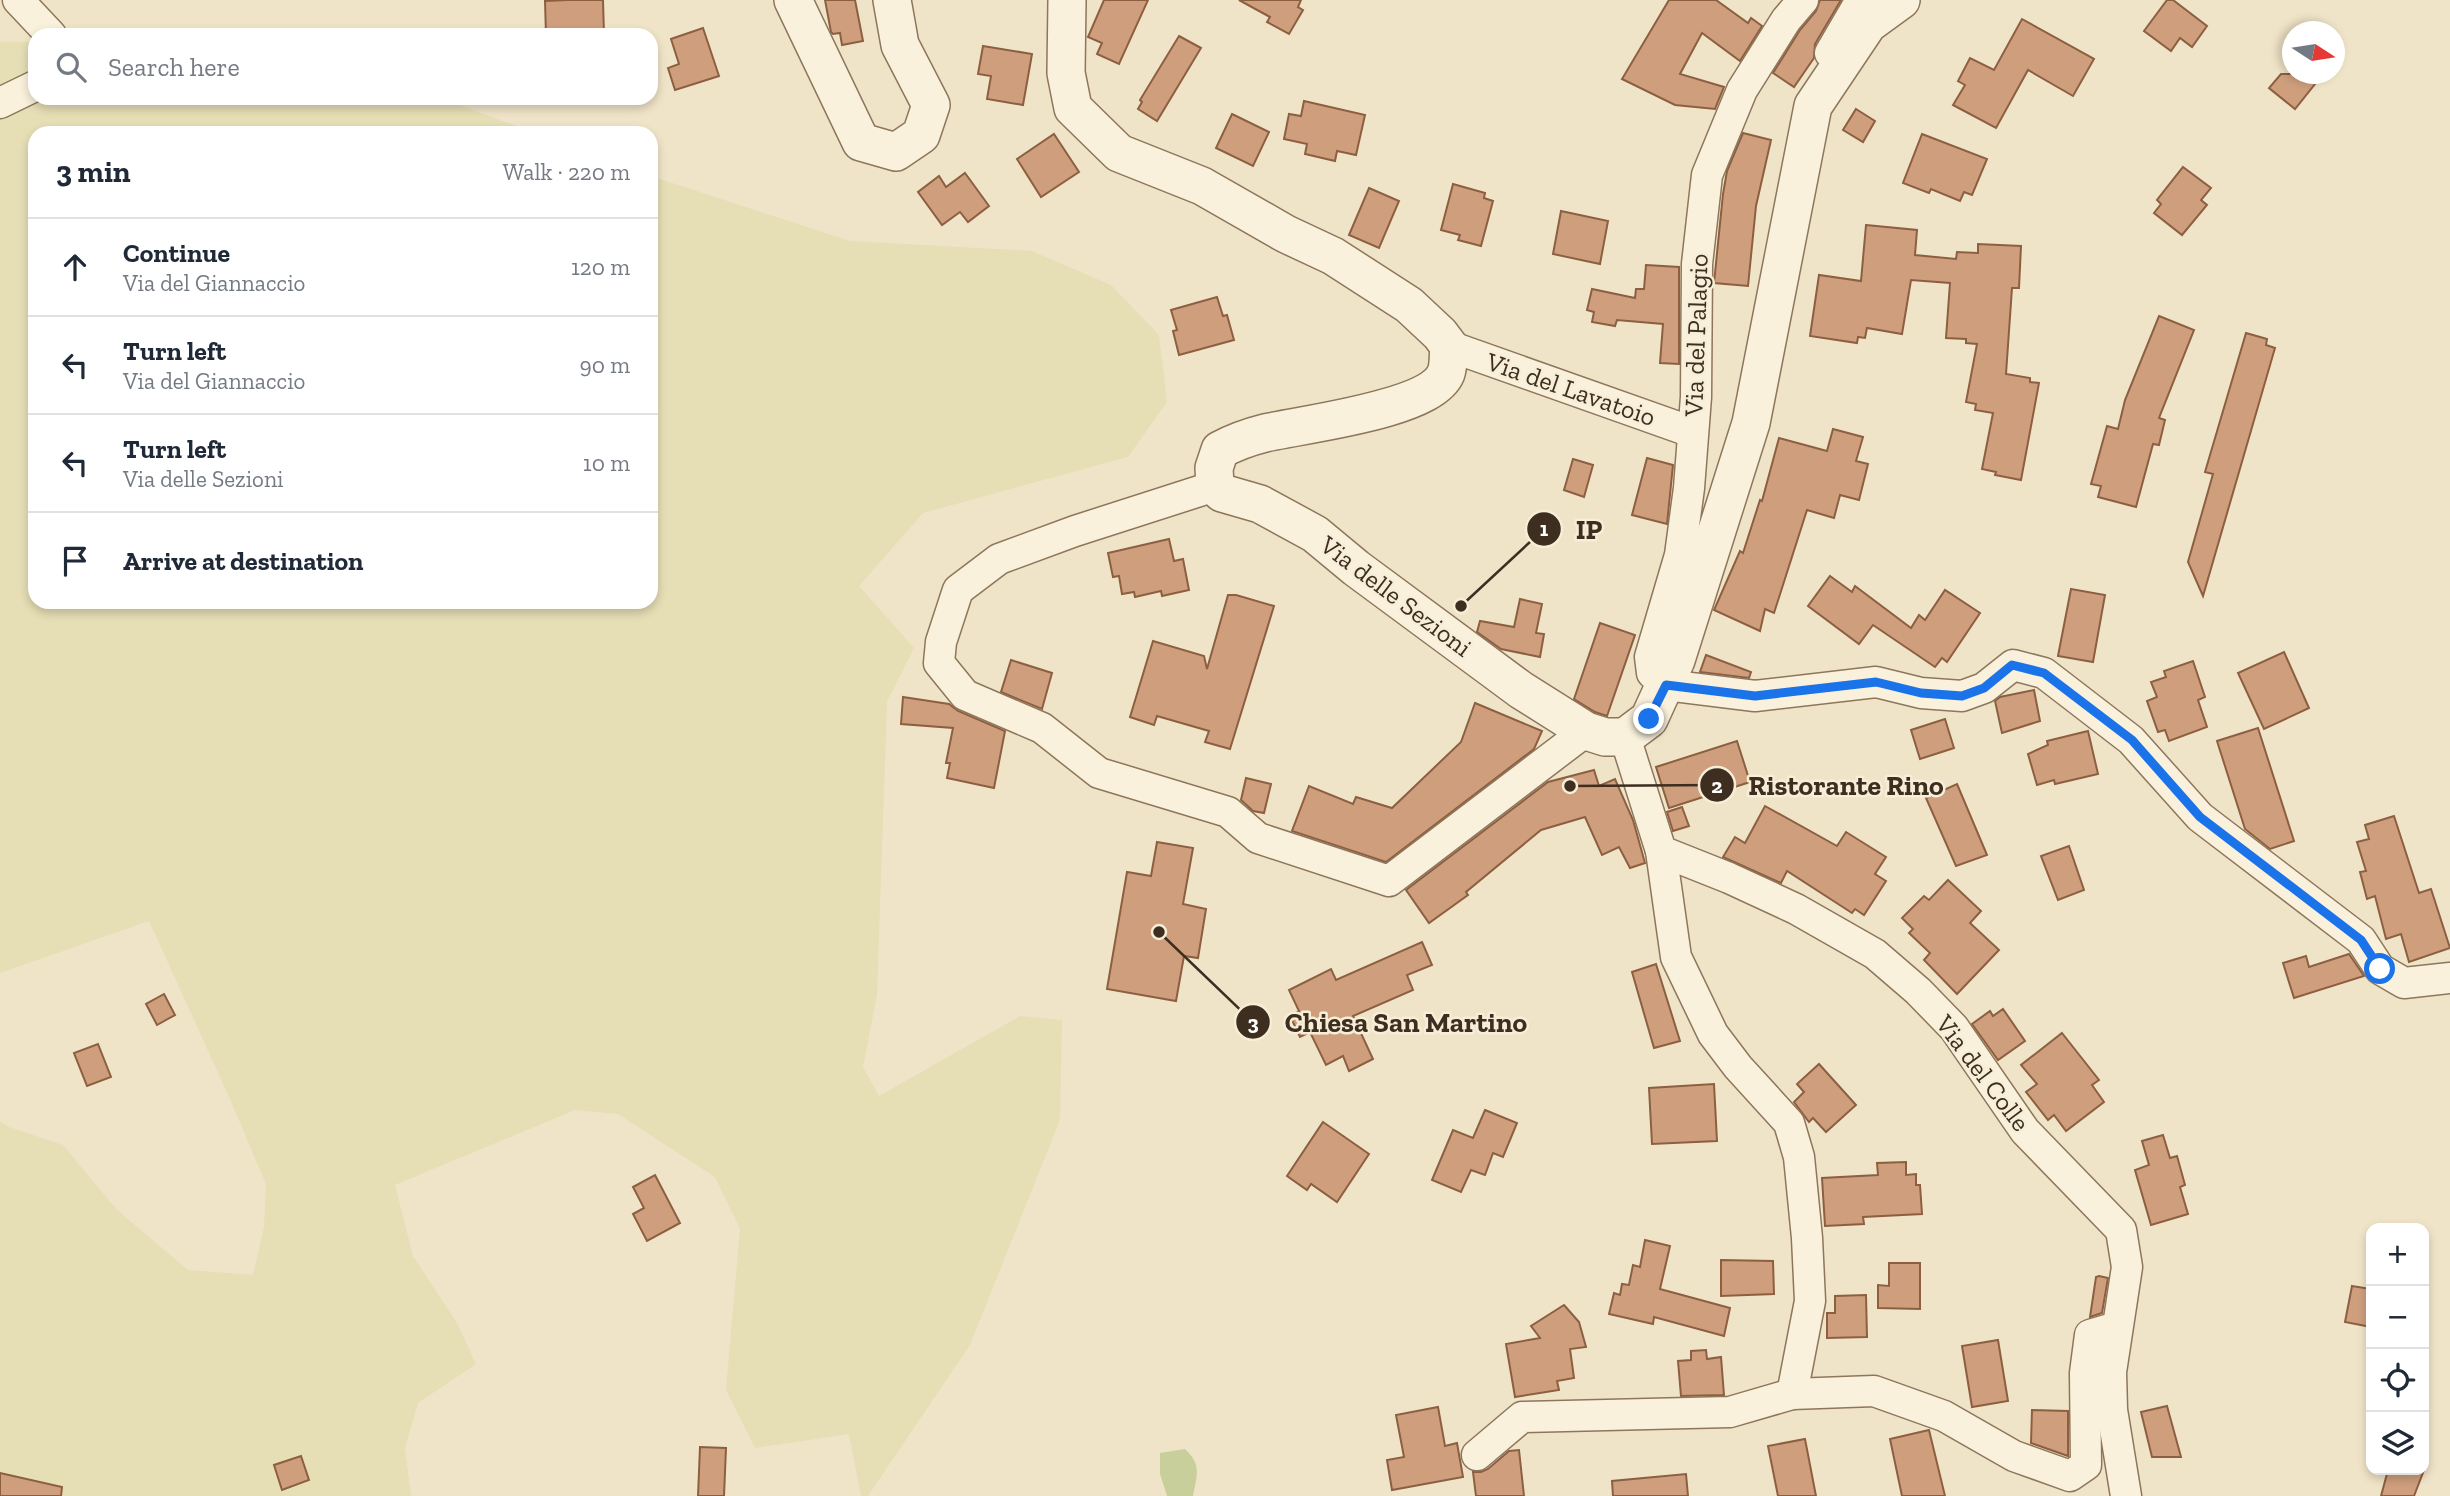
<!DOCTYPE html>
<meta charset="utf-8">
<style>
:root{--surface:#fff;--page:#f6f6f7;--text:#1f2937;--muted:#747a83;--line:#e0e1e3}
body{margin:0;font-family:"Zilla Slab",serif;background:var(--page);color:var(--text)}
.controls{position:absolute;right:21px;bottom:21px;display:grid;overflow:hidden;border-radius:14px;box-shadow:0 4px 10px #0003}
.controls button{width:63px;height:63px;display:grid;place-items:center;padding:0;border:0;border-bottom:2px solid var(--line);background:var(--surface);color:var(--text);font:35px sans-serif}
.compass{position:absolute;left:2282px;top:21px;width:63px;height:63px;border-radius:50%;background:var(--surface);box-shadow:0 4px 10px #0003;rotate:102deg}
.stop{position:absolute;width:21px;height:21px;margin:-16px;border:5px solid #1a73e8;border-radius:50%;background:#fff}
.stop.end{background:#1a73e8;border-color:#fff;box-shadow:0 2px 7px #0008}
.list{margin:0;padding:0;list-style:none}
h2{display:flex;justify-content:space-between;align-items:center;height:91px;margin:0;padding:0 28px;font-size:30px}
h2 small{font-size:23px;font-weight:400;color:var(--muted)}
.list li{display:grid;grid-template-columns:46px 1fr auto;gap:21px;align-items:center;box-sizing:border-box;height:98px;padding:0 28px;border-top:2px solid var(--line)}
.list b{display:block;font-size:26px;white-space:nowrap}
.list p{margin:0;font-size:23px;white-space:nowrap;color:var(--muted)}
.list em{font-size:23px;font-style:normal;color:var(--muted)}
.icon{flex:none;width:38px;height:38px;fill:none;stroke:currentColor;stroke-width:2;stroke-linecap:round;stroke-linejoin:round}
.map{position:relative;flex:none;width:2450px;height:1496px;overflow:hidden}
.search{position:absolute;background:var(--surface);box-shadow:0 4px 10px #0003;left:28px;top:28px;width:630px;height:77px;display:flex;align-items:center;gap:18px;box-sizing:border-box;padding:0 24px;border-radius:21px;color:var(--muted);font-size:26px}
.panel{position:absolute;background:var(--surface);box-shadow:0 4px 10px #0003;left:28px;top:126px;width:630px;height:483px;border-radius:21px}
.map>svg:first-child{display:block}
</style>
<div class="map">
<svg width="2450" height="1496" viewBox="0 0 2450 1496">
<rect width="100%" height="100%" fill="#f0e4c8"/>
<g fill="#e6deb5">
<path d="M 0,42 L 35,42 L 35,81 L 0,92 Z"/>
<path d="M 37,98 L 434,98 L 448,101 L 535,133 L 35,133 L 35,602 L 651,602 L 651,176 L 850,241 L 1032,251 L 1111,285 L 1159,335 L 1167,402 L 1128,457 L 923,513 L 859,586 L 914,648 L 887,702 L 877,995 L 863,1067 L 879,1096 L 1020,1016 L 1062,1020 L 1060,1120 L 970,1345 L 868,1496 L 861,1496 L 849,1434 L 755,1448 L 726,1390 L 740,1229 L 715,1177 L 618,1114 L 575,1110 L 395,1185 L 413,1256 L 457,1323 L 476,1364 L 418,1403 L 405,1448 L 411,1496 L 0,1496 L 0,1121 L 9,1127 L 63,1145 L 117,1210 L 188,1270 L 253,1275 L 264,1227 L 266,1184 L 230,1099 L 149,921 L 0,973 L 0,115 Z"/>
</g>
<path fill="#c9cf9b" d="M 1185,1449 C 1202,1465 1197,1475 1193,1496 L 1167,1496 L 1160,1474 L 1160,1453 Z"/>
<g fill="#cf9f7d" stroke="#8d5f41" stroke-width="2">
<path d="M 568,0 L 603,0 L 604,35 L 546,35 L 545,1 Z"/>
<path d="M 825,0 L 855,0 L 863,41 L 842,45 L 840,33 L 833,34 L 831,32 Z"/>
<path d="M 1104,0 L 1148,0 L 1119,64 L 1097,54 L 1102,43 L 1088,37 Z"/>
<path d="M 1239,0 L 1301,0 L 1298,7 L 1303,10 L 1289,34 L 1267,22 L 1270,17 Z"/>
<path d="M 1669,0 L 1716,0 L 1748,23 L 1751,18 L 1762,26 L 1740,61 L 1702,33 L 1680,74 L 1724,87 L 1715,109 L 1675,105 L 1622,79 Z"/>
<path d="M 1820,0 L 1841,0 L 1815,44 L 1814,58 L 1794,87 L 1773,73 L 1800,30 L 1816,11 Z"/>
<path d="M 2167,0 L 2173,0 L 2207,26 L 2192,47 L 2180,38 L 2171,51 L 2144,31 Z"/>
<path d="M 2022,19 L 2094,59 L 2073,96 L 2028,70 L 1996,128 L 1953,105 L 1965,85 L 1958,81 L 1970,58 L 1994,70 Z"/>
<path d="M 703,28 L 719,76 L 675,90 L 668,68 L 679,64 L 671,39 Z"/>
<path d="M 1179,36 L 1201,48 L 1157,121 L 1138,109 L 1142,102 L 1140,100 Z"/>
<path d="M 983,46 L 1032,54 L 1023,105 L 987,99 L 991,76 L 978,74 Z"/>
<path d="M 2281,74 L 2323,74 L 2295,109 L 2269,88 Z"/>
<path d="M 1304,101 L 1365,115 L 1356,155 L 1337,151 L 1335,161 L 1305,154 L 1307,144 L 1284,139 L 1289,114 L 1301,116 Z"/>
<path d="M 1856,109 L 1875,121 L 1863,142 L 1843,130 Z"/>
<path d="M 1232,114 L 1269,132 L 1253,166 L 1216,148 Z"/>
<path d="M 1743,133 L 1771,140 L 1756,206 L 1748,286 L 1714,283 L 1723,194 L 1727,171 Z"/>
<path d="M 1054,134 L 1079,172 L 1041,197 L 1017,159 Z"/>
<path d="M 1922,134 L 1987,159 L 1972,195 L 1964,192 L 1960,201 L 1931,189 L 1929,193 L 1903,183 Z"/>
<path d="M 2183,167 L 2211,188 L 2201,200 L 2207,205 L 2182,235 L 2154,213 L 2161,204 L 2157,200 Z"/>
<path d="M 965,173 L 989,206 L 968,222 L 960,212 L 942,225 L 918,192 L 939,176 L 946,187 Z"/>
<path d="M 1453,184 L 1485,193 L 1484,198 L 1493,201 L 1481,246 L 1458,240 L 1460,235 L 1441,230 Z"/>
<path d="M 1369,188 L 1399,201 L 1379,248 L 1349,235 Z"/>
<path d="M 1561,211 L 1608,221 L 1600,264 L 1553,254 Z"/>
<path d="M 1866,225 L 1917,230 L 1915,255 L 1956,259 L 1957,252 L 1978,253 L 1978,244 L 2021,246 L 2019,288 L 2012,288 L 2006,374 L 2030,378 L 2030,382 L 2039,383 L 2021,480 L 1995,475 L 1996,472 L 1982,469 L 1993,413 L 1975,410 L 1976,404 L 1966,402 L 1977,344 L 1966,343 L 1966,339 L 1946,338 L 1950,283 L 1911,280 L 1902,334 L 1867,328 L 1865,338 L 1858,337 L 1857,343 L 1810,336 L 1819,275 L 1861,281 Z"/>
<path d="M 1646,265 L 1679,267 L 1679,364 L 1660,363 L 1663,324 L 1617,320 L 1615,326 L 1592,322 L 1594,312 L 1587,310 L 1592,289 L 1635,298 L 1636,289 L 1644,289 Z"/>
<path d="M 1217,297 L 1223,316 L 1227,315 L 1234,340 L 1179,355 L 1173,331 L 1177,330 L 1171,310 Z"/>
<path d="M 2159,316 L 2194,330 L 2159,418 L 2165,420 L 2159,445 L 2153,444 L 2136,507 L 2098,497 L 2101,486 L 2091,484 L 2107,426 L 2118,429 L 2125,400 Z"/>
<path d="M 2246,333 L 2267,339 L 2266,345 L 2275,348 L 2203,596 L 2188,562 L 2213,474 L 2205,472 Z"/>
<path d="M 1833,429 L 1863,437 L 1856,461 L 1868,464 L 1859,500 L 1840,495 L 1834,518 L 1807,510 L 1774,613 L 1765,609 L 1760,631 L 1714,610 L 1740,551 L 1743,553 L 1760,500 L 1762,501 L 1779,438 L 1827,451 Z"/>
<path d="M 1647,458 L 1673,465 L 1667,524 L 1632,515 Z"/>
<path d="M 1573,459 L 1593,465 L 1584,497 L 1564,490 Z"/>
<path d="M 1169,539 L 1174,561 L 1183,559 L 1189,590 L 1162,596 L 1161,591 L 1135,597 L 1134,592 L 1122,594 L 1119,576 L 1113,577 L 1108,553 Z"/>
<path d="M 1830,576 L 1852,592 L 1855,586 L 1911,628 L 1919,615 L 1925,620 L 1945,590 L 1980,613 L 1947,662 L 1942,658 L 1935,667 L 1873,625 L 1859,644 L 1808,606 Z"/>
<path d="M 2071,589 L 2105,595 L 2093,662 L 2058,656 Z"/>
<path d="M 1228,595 L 1236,595 L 1274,606 L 1230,749 L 1205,742 L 1209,731 L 1157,716 L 1154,725 L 1130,717 L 1153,641 L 1204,656 L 1207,669 Z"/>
<path d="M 1520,599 L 1542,604 L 1536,633 L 1544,634 L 1540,657 L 1501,649 L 1477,632 L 1480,621 L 1514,627 Z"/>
<path d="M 1600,623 L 1635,635 L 1607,716 L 1595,712 L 1574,699 Z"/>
<path d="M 2284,652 L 2309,708 L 2264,729 L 2238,673 Z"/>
<path d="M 1706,655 L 1751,672 L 1749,678 L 1700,672 Z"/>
<path d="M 1011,660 L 1052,673 L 1042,709 L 1001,692 Z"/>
<path d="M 2193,661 L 2205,697 L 2198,700 L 2207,727 L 2169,741 L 2165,730 L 2158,732 L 2147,701 L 2157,697 L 2151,682 L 2166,677 L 2164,671 Z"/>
<path d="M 2034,690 L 2040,721 L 2002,733 L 1995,701 L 2000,697 Z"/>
<path d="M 903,697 L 949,704 L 958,711 L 1005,731 L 994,788 L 947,778 L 950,763 L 946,763 L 953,728 L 901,724 Z"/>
<path d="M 1475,703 L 1542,731 L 1534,749 L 1386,862 L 1292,831 L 1309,786 L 1353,804 L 1356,797 L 1392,808 L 1461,742 Z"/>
<path d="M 1945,719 L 1954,748 L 1920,759 L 1911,730 Z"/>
<path d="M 2258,728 L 2294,841 L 2270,849 L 2245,829 L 2217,741 Z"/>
<path d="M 2088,731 L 2098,774 L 2055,784 L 2054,780 L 2037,785 L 2028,754 L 2048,745 L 2047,741 Z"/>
<path d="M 1737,741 L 1750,782 L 1669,808 L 1656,767 Z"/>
<path d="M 1594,770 L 1599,786 L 1615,779 L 1633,820 L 1645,863 L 1630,868 L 1619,847 L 1602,855 L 1585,817 L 1541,830 L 1466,892 L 1468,895 L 1429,923 L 1406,890 L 1548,782 Z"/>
<path d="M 1246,778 L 1271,784 L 1264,813 L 1253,811 L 1241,800 Z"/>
<path d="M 1957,784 L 1987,855 L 1956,866 L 1926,798 Z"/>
<path d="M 1765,806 L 1837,846 L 1846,832 L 1886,857 L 1875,874 L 1886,881 L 1864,915 L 1855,909 L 1852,913 L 1787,871 L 1781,883 L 1723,857 L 1735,837 L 1745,843 Z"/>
<path d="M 1682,807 L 1689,826 L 1673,831 L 1667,812 Z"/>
<path d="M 2394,816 L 2419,893 L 2431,889 L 2450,948 L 2409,962 L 2401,934 L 2386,939 L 2375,896 L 2367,899 L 2360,872 L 2366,871 L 2357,842 L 2369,839 L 2365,825 Z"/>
<path d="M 1157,842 L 1193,848 L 1183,904 L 1206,909 L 1198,958 L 1184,956 L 1176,1001 L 1107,989 L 1127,872 L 1151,876 Z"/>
<path d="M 2069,846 L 2084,890 L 2058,900 L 2041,856 Z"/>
<path d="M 1948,880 L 1981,911 L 1970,923 L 1999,950 L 1957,994 L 1924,960 L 1930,953 L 1909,933 L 1913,929 L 1902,918 L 1924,896 L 1929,900 Z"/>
<path d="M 1422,942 L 1432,965 L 1407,975 L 1413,990 L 1353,1016 L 1373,1059 L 1349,1071 L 1343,1056 L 1326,1065 L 1310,1032 L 1300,1037 L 1290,1016 L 1299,1011 L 1289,990 L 1331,969 L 1336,980 Z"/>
<path d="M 2349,954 L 2364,976 L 2294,998 L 2283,963 L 2306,956 L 2309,967 Z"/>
<path d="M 1656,964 L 1680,1041 L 1654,1048 L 1632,972 Z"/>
<path d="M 164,994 L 175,1015 L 157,1025 L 146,1004 Z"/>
<path d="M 2003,1009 L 2025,1041 L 1998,1060 L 1972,1024 L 1990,1011 L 1993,1016 Z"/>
<path d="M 2062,1033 L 2099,1080 L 2092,1085 L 2104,1102 L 2066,1131 L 2054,1115 L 2048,1120 L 2026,1092 L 2037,1084 L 2021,1065 Z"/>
<path d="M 98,1044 L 111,1077 L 87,1086 L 74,1053 Z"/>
<path d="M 1819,1064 L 1856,1105 L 1826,1132 L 1813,1118 L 1809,1122 L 1794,1102 L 1804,1092 L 1797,1084 Z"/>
<path d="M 1714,1084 L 1717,1141 L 1652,1144 L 1649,1088 Z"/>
<path d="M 1485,1110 L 1517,1123 L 1503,1157 L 1493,1153 L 1485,1175 L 1471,1170 L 1461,1192 L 1432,1180 L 1453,1130 L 1473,1138 Z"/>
<path d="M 1323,1122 L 1369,1154 L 1337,1202 L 1311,1184 L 1307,1190 L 1287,1176 Z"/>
<path d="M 2163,1135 L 2170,1158 L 2177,1156 L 2185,1185 L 2180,1187 L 2188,1214 L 2151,1225 L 2135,1170 L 2149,1165 L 2142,1141 Z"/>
<path d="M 1906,1162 L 1906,1175 L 1916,1174 L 1916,1185 L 1920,1185 L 1922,1214 L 1863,1217 L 1864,1224 L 1825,1226 L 1822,1178 L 1878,1175 L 1877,1163 Z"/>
<path d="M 655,1175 L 680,1223 L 647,1241 L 633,1214 L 644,1208 L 633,1187 Z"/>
<path d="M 1645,1240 L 1670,1246 L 1660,1289 L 1730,1308 L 1724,1336 L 1654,1317 L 1653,1324 L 1609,1314 L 1614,1293 L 1620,1295 L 1622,1284 L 1629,1285 L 1633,1265 L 1640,1267 Z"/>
<path d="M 1721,1260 L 1773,1261 L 1774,1294 L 1721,1296 Z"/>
<path d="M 1889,1263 L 1920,1263 L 1920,1309 L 1878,1308 L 1878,1285 L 1889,1286 Z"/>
<path d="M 2099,1276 L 2108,1278 L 2102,1313 L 2090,1317 L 2096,1277 Z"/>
<path d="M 2352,1286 L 2371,1289 L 2371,1327 L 2345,1322 Z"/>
<path d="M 1866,1295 L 1867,1337 L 1827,1338 L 1827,1313 L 1835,1313 L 1835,1296 Z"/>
<path d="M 1564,1305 L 1579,1322 L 1586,1347 L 1570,1349 L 1574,1378 L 1557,1381 L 1559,1390 L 1515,1397 L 1506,1344 L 1540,1338 L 1531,1326 Z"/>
<path d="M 1998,1340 L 2008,1401 L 1972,1407 L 1962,1346 Z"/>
<path d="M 1706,1350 L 1707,1359 L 1721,1357 L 1724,1395 L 1681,1396 L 1678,1361 L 1691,1360 L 1691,1351 Z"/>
<path d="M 2167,1406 L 2181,1457 L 2152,1457 L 2141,1412 Z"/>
<path d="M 1438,1407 L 1445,1446 L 1457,1443 L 1463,1477 L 1392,1490 L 1387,1460 L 1404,1457 L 1396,1415 Z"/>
<path d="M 2032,1410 L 2068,1411 L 2068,1456 L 2031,1443 Z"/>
<path d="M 1929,1430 L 1945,1496 L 1902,1496 L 1890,1439 Z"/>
<path d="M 1805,1439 L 1816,1496 L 1778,1496 L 1768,1446 Z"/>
<path d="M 700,1447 L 726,1448 L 724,1496 L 698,1496 Z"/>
<path d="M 1519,1450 L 1524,1496 L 1476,1496 L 1473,1472 L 1481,1472 L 1488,1469 L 1509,1451 Z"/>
<path d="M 301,1456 L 309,1480 L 282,1490 L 274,1465 Z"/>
<path d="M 2388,1470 L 2424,1470 L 2414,1496 L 2381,1496 Z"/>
<path d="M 0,1473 L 62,1487 L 61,1496 L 0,1496 Z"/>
<path d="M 1686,1474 L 1688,1496 L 1613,1496 L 1612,1481 Z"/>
</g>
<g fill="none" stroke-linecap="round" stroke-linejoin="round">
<g stroke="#8d765c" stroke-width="33">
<g id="minor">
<path d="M 18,0 L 51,35"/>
<path d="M 1803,0 L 1786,20 L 1742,90 L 1707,175 L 1697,264 L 1696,397 L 1689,488 L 1680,555 L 1650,657 L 1652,673 L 1666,685 L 1755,696 L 1876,682 L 1921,693 L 1962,696 L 1984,688 L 2013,665 L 2044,673 L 2131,740 L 2200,817 L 2361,940 L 2380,969 L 2404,983 L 2450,978"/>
<path d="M 1830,53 L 1861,0"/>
<path d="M 0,103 L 35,86"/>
<path d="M 1449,346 L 1692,432"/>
<path d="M 1215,486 L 1075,531 L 999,559 L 958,590 L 941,642 L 939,663 L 965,695 L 1042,728 L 1099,773 L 1228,812 L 1258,838 L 1389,881 L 1586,731"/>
<path d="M 1625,737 L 1661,851 L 1729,878 L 1796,909 L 1875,954 L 1918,991 L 1954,1028 L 2025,1131 L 2121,1230 L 2127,1267 L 2111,1372 L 2112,1410 L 2126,1496"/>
<path d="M 1661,851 L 1676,957 L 1713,1034 L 1738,1067 L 1789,1123 L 1799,1157 L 1807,1238 L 1810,1301 L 1792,1394"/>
<path d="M 1477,1455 L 1522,1417 L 1730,1412 L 1792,1394 L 1874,1391 L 1944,1416 L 2014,1456 L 2070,1476 L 2086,1465 L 2085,1373 L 2090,1335 L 2117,1327"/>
</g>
</g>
<g stroke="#8d765c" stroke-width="40">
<g id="tertiary">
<path d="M 793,0 L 861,142 L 896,152 L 921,135 L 931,105 L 900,45 L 892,0"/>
<path d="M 1067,0 L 1066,73 L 1073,108 L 1119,153 L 1202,186 L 1286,234 L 1333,256 L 1409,305 L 1440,334 L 1449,346 C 1448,353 1449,365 1446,373 C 1431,410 1304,424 1265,433 C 1249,437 1235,442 1220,450 L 1214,468 L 1215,486 L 1222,493 L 1260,504 L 1315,534 L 1356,568 L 1521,690 L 1586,731 L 1605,737 L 1625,737 L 1649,719 L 1676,660 L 1751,423 L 1813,106 L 1868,24 L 1901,0"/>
</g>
</g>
<use href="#minor" stroke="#faf1dc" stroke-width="30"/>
<use href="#tertiary" stroke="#faf1dc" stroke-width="37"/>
</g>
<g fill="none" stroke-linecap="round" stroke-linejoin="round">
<path stroke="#1a73e8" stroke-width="9" d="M 1649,719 L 1666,685 L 1755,696 L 1876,682 L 1921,693 L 1962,696 L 1984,688 L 2012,665 L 2044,673 L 2132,740 L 2200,817 L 2361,940 L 2380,969"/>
</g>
<g text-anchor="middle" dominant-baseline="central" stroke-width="5" stroke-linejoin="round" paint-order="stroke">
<g font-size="26" fill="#3d2e20" stroke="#f7eed8">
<text transform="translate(1696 335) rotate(-88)">Via del Palagio</text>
<text transform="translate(1571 389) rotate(19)">Via del Lavatoio</text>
<text transform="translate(1396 596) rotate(37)">Via delle Sezioni</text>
<text transform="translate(1983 1073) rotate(53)">Via del Colle</text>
</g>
</g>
<path fill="none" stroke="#3d2e20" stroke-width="2.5" d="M1461 606L1544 529M1570 786L1717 785M1159 932L1253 1022"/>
<g fill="#3d2e20" stroke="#f7eed8" stroke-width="2.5">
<circle cx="1461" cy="606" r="7"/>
<circle cx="1570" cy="786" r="7"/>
<circle cx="1159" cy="932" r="7"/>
<circle cx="1544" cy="529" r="18"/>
<circle cx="1717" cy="785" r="18"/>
<circle cx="1253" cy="1022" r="18"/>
</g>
<g font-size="21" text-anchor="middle" font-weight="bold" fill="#fff">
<text x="1544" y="536">1</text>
<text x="1717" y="793">2</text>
<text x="1253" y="1030">3</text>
</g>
<g font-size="28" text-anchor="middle" font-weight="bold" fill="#3d2e20" stroke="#f7eed8" stroke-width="5" stroke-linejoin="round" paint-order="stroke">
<text x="1589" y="539">IP</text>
<text x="1846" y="795">Ristorante Rino</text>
<text x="1406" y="1032">Chiesa San Martino</text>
</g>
</svg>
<div class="controls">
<button>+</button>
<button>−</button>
<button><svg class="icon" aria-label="locate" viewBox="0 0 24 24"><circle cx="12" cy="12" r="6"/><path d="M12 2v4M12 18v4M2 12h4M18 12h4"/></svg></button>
<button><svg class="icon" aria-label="layers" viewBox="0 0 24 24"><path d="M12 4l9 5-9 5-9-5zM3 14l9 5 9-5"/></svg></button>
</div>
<svg class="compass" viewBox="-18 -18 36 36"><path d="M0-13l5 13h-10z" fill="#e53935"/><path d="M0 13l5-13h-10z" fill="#747a83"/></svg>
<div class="stop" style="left:2380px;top:969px"></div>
<div class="stop end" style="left:1649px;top:719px"></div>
<div class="search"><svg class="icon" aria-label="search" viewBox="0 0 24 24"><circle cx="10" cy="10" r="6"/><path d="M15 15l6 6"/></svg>Search here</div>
<section class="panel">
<h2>3 min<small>Walk · 220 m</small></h2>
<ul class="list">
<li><svg class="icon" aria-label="ahead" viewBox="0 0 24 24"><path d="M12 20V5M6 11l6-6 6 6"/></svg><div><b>Continue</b><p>Via del Giannaccio</p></div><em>120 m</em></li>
<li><svg class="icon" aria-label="left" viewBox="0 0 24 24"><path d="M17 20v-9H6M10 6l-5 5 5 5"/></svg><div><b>Turn left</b><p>Via del Giannaccio</p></div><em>90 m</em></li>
<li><svg class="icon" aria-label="left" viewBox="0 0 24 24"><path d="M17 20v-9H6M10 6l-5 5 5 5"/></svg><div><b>Turn left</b><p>Via delle Sezioni</p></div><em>10 m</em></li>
<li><svg class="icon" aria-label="arrive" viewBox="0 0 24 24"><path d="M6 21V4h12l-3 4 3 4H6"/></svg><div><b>Arrive at destination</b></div></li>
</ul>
</section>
</div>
